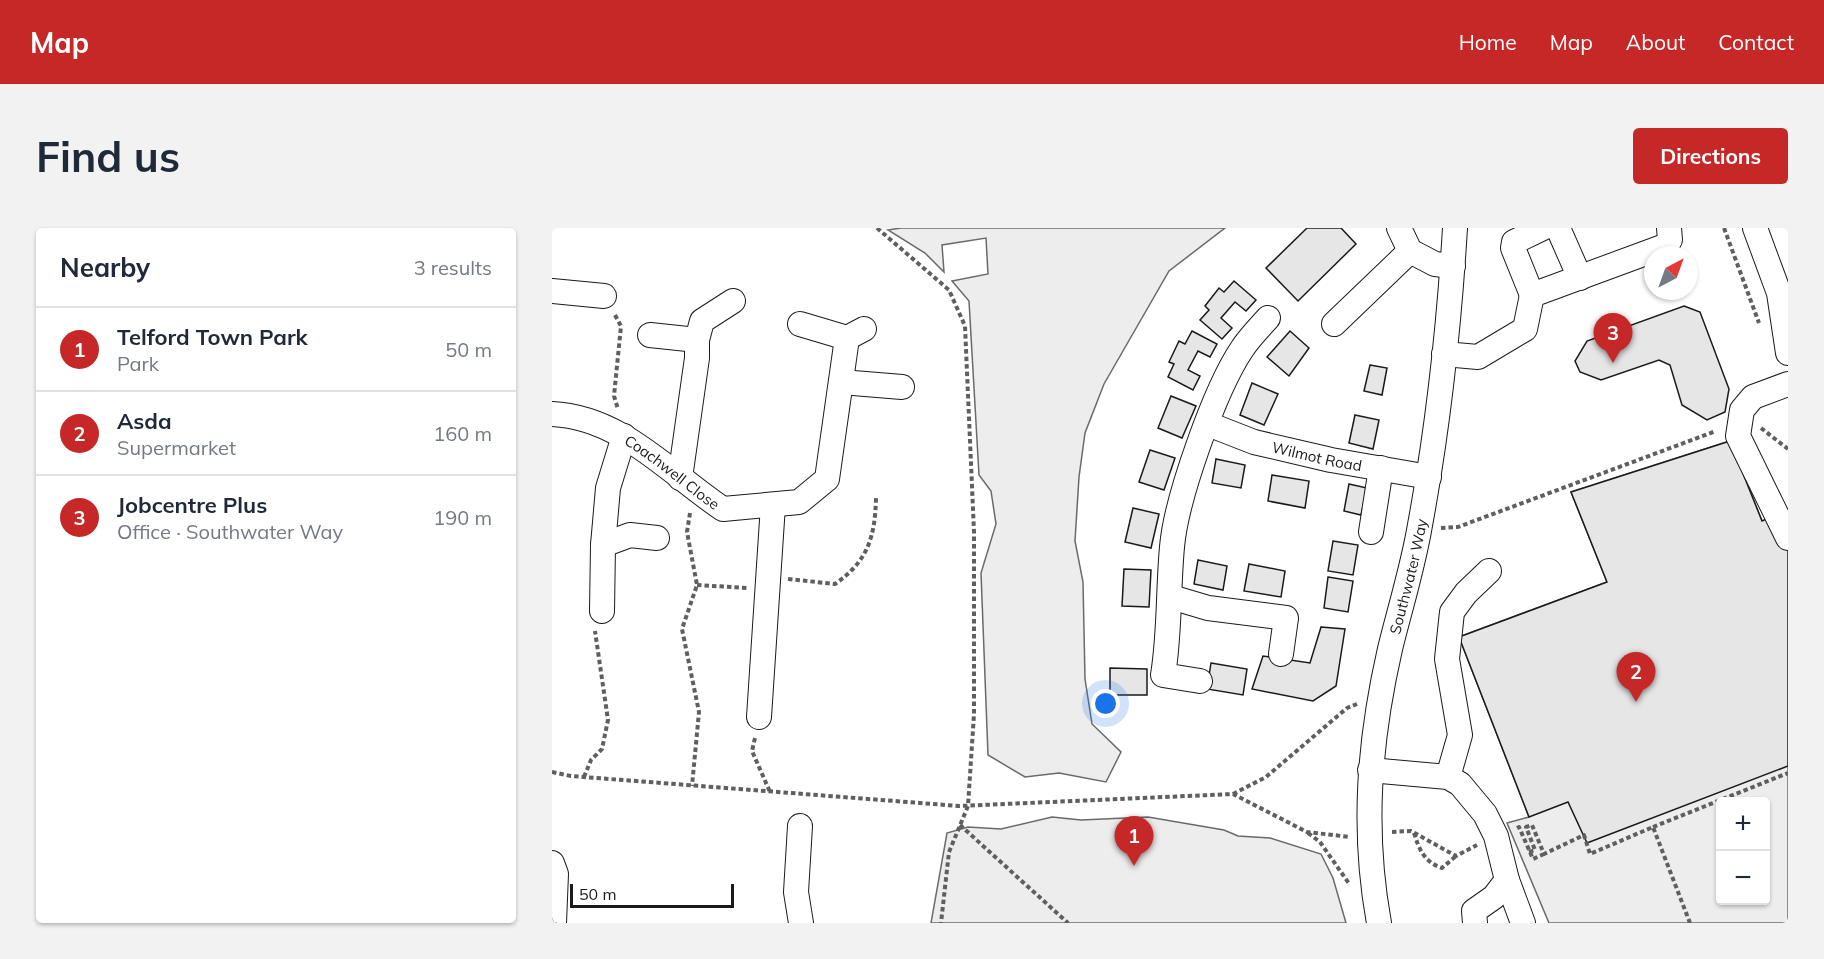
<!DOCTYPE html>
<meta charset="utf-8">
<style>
:root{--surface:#fff;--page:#f2f2f3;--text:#1f2937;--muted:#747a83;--line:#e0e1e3;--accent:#c62828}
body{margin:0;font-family:Mulish,sans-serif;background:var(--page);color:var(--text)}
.controls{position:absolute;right:18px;bottom:18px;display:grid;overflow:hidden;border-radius:6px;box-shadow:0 2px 4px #0004}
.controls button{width:54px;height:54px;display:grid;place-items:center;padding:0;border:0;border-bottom:2px solid var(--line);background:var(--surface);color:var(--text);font:30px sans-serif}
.compass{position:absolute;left:1092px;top:18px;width:54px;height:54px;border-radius:50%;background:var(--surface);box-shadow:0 2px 4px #0004;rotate:41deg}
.scale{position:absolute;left:18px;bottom:15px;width:164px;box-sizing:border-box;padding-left:6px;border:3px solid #1a1a1a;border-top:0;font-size:16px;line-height:21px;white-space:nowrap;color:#1a1a1a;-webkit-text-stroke:4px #fff;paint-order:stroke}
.you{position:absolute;left:554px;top:476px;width:21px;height:21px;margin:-15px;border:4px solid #fff;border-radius:50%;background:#1a73e8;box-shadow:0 0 0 9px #1a73e833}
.badge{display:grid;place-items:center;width:39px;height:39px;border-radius:50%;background:var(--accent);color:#fff;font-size:20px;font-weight:700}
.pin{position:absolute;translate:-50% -50px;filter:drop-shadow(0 2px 3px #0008)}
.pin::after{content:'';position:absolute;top:32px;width:21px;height:18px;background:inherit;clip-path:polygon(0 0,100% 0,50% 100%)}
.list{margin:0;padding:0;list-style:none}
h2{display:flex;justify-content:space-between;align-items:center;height:78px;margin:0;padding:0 24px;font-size:26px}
h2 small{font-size:20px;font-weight:400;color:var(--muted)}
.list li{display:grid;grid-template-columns:39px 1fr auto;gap:18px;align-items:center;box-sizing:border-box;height:84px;padding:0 24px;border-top:2px solid var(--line)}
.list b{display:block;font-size:22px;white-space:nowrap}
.list p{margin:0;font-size:20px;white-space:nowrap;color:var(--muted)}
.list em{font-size:20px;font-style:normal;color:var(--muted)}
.map{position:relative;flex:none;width:1236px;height:695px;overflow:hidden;border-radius:6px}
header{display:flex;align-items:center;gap:36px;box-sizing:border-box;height:84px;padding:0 30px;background:var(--accent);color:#fff}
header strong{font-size:28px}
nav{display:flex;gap:33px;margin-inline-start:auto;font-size:21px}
.intro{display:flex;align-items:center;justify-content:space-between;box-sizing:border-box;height:144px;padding:0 36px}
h1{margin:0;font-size:42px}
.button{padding:15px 27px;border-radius:6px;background:var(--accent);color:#fff;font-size:21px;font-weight:700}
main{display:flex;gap:36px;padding:0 36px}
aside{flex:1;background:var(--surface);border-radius:6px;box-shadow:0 2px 4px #0004}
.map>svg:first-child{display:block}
</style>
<header>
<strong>Map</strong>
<nav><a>Home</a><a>Map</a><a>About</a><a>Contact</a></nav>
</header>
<div class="intro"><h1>Find us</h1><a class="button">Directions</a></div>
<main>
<aside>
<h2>Nearby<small>3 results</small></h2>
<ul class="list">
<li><span class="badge">1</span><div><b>Telford Town Park</b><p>Park</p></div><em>50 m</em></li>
<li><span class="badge">2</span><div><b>Asda</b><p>Supermarket</p></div><em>160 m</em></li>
<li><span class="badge">3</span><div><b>Jobcentre Plus</b><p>Office · Southwater Way</p></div><em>190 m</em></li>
</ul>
</aside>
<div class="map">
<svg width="1236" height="695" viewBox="0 0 1236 695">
<rect width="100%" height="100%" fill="#fff"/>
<g fill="#ededed" stroke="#6a6a6a" stroke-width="1.5" fill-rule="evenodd">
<path d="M 349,0 L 673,0 L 617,43 L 552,156 L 533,205 L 527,249 L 523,313 L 531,354 L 533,451 L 540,496 L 569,524 L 554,554 L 507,545 L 473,549 L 436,527 L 429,345 L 444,296 L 439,263 L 427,247 L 417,73 L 400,53 L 436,46 L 434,10 L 390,17 L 392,44 L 373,25 L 336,2 Z"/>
<path d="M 1178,213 L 1210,293 L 1236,320 L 1236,695 L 997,695 L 955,595 L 977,589 L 907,409 L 1055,354 L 1019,264 ZM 1168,574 L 1214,574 L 1214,672 L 1168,672 Z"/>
<path d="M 500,589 L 529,592 L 596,589 L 672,602 L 686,608 L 718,610 L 769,626 L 781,650 L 794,695 L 379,695 L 395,605 L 416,599 L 449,601 Z"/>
</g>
<g fill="#e6e6e6" stroke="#1a1a1a" stroke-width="1.5">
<path d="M 755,0 L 789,0 L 804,16 L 746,73 L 714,40 Z"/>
<path d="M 682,53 L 704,72 L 694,83 L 683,74 L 669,90 L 680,100 L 670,111 L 648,92 L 657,82 L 653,78 L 667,60 L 672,64 Z"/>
<path d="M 1132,78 L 1148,84 L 1177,161 L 1173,184 L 1155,192 L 1130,177 L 1118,137 L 1107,132 L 1049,152 L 1028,144 L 1023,133 L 1035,113 Z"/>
<path d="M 640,103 L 665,116 L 658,129 L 646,123 L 636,142 L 648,148 L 641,162 L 616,149 L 622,136 L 617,134 L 627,113 L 633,116 Z"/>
<path d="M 738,103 L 757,120 L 737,148 L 715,129 Z"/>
<path d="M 818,137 L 835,140 L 830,167 L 812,163 Z"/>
<path d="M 700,155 L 726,166 L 712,197 L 688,187 Z"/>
<path d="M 619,168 L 644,178 L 630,210 L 606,200 Z"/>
<path d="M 803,187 L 827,192 L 821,221 L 797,215 Z"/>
<path d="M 1178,213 L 1210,293 L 1223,287 L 1236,320 L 1236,538 L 1035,615 L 1016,574 L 977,589 L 907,409 L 1055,354 L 1019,264 Z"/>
<path d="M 598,222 L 623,230 L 612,262 L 587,254 Z"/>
<path d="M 664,231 L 693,237 L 689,260 L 660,255 Z"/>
<path d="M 720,247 L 757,253 L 753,280 L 716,273 Z"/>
<path d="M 797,256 L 815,260 L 809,287 L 792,283 Z"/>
<path d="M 581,280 L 607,286 L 599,320 L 573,314 Z"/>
<path d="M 781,313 L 806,317 L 801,347 L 776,343 Z"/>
<path d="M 646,332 L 675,338 L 671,362 L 642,356 Z"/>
<path d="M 697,336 L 733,343 L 729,369 L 692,363 Z"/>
<path d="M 572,341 L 599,342 L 597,379 L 570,378 Z"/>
<path d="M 776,349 L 801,353 L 796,384 L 772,380 Z"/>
<path d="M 769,399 L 793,401 L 784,458 L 761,473 L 700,461 L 711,428 L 758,435 Z"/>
<path d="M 659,435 L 695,441 L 691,467 L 655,461 Z"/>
<path d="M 558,440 L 595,441 L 595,467 L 558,467 Z"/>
</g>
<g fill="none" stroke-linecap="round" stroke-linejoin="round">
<g stroke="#1a1a1a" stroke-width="26">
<g id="minor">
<path d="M 847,0 L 858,23 L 883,36 L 901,38"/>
<path d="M 1006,0 L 1028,50"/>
<path d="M 1203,0 L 1227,65 L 1236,125"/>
<path d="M 0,63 L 52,68"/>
<path d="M 980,67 L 961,20 L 962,14 L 991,0"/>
<path d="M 248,96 L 295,110 L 312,101"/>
<path d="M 782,96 L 858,23"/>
<path d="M 98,107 L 145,112"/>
<path d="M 892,126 L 926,129 L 973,101 L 980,67 L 1113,18 L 1118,12 L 1117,0"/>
<path d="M 289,154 L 350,159"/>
<path d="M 1236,156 L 1201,169 L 1190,182 L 1186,208 L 1236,310"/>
<path id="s1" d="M 0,186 C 69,189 117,245 171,281 L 247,274 L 275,251 L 295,110"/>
<path id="s2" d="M 656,196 L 702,214 L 779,232 L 877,249"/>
<path d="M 128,250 L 145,130 L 145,112 L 150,93 L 181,73"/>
<path d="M 819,304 L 829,240"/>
<path d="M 51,317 L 78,307 L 105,310"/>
<path d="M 619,369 L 656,380 L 734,390 L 729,426"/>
<path d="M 50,383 L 51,317 L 56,260 L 72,208"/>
<path d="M 648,453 L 611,447 C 618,404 616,362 620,319 C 624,271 663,161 690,121 C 697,110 707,100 716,90"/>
<path d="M 207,489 L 221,277"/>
<path d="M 818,542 L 896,549 L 908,556 L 933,586 L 944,608 L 955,652 L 971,695"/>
<path d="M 896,549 L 908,507 L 895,431 L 900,384 L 914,365 L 937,343"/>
<path d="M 248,598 L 244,664 L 249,695"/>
<path d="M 0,635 L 4,646 L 2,695"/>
<path id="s3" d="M 827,695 C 810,602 817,513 838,421 C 848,380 861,339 868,297 C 886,200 897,99 903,0"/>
<path d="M 923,695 L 922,683 L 942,669 L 955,652"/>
</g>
</g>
<g stroke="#5f5f5f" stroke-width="4" stroke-dasharray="4.5 3" stroke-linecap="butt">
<path d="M 325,0 L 397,62 L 413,98 L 422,304 L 422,486 L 416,578 L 397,624 L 389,695"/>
<path d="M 1172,0 L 1207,95"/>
<path d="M 63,87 L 69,98 L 62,168 L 66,181"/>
<path d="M 1209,200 L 1236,221"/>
<path d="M 138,285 L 135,304 L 145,357 L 130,401 L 147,484 L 140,558"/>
<path d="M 889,300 L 906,299 L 1164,203"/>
<path d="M 236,351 L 283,356 C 316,333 323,309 324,270"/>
<path d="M 145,357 L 195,360"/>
<path d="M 203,510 L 200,523 L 218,564"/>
<path d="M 0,544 L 19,548 L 407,578 L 681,566 L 755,604 L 798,609"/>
<path d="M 32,549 L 39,532 L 50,521 L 56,492 L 43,403"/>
<path d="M 681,566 L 714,549 L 795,480 L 805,476"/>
<path d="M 408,597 L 516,695"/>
<path d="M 1101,599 L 1236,545"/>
<path d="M 965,600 L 967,599 L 981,631 L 992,626"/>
<path d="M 840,604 L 859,603 L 904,628 L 925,617"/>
<path d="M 756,605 L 768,614 L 798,657"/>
<path d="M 862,605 C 867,621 872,634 890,640 L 904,628"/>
<path d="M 977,624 L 983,622 L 974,599 L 980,597 L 992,626 L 1032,607 L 1038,626 L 1101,599 L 1138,695"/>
</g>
<use href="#minor" stroke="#fff" stroke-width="24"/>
</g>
<g text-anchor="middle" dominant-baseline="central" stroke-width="4.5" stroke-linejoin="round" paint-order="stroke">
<g font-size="15" fill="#1a1a1a" stroke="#fff">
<text stroke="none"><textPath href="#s2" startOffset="114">Wilmot Road</textPath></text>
<text stroke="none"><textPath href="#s1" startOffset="136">Coachwell Close</textPath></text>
<text stroke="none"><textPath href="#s3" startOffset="351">Southwater Way</textPath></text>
</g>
</g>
</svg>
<div class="controls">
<button>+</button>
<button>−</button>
</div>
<svg class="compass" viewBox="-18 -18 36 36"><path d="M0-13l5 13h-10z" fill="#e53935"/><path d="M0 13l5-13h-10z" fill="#747a83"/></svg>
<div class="scale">50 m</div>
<div class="you"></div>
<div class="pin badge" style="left:582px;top:638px">1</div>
<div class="pin badge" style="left:1084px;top:474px">2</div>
<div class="pin badge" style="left:1061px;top:135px">3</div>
</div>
</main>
